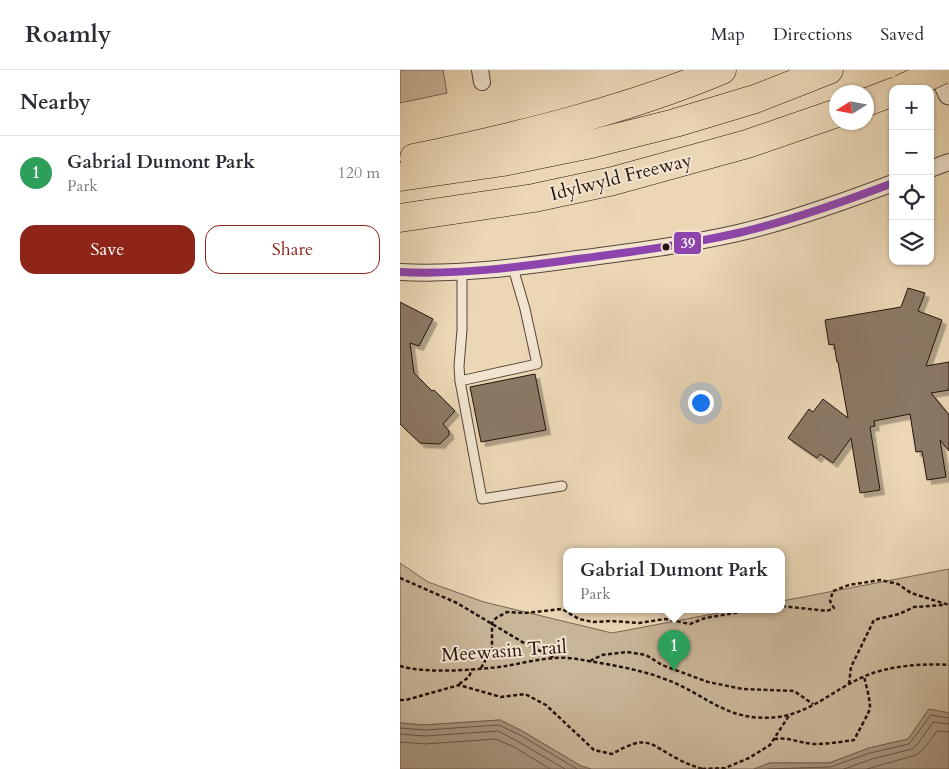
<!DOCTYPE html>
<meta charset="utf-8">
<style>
:root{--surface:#fff;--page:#f7f7f7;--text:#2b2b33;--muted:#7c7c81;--line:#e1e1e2;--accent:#8f2418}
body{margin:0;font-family:Cardo,serif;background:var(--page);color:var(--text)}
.controls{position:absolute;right:15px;top:15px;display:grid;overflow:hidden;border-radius:10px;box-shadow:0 1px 4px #0004}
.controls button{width:45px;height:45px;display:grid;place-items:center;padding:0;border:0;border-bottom:1px solid var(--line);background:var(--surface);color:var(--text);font:25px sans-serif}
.compass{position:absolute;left:429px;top:15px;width:45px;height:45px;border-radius:50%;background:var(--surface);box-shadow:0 1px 4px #0004;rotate:259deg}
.you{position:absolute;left:300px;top:332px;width:18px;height:18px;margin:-12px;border:4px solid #fff;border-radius:50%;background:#1a73e8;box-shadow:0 0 0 8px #1a73e833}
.badge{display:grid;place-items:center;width:32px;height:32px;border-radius:50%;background:var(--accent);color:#fff;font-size:16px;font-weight:700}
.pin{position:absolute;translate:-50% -41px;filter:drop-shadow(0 1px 2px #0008)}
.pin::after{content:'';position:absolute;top:26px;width:18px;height:15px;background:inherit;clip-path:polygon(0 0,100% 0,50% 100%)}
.popup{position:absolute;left:163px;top:478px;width:222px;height:65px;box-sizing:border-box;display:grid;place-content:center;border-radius:10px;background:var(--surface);filter:drop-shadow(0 1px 4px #0005);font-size:16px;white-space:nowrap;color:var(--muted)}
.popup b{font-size:19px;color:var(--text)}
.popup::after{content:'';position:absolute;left:50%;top:100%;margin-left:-10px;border:10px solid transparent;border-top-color:var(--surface)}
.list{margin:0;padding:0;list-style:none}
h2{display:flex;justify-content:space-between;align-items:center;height:65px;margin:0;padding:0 20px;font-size:21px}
h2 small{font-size:16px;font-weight:400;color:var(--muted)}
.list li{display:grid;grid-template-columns:32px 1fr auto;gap:15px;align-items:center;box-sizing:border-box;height:75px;padding:0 20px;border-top:1px solid var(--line)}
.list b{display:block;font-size:19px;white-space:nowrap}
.list p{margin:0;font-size:16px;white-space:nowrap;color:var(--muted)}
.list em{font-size:16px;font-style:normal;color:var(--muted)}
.actions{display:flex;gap:10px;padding:15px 20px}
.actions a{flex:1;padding:11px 0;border:1px solid var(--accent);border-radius:15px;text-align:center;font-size:18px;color:var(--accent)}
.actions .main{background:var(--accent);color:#fff}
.icon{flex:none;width:28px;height:28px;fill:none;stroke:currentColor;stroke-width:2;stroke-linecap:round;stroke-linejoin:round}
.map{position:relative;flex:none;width:549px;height:699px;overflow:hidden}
header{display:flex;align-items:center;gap:30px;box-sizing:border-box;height:70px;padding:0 25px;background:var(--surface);border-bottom:1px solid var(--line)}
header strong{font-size:24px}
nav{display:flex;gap:28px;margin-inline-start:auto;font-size:18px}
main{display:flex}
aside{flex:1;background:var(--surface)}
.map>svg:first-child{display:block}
</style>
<header>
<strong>Roamly</strong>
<nav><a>Map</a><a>Directions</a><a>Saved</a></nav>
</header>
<main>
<aside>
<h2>Nearby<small></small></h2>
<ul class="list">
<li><span class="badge" style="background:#2e9e5b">1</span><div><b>Gabrial Dumont Park</b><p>Park</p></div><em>120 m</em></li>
</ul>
<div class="actions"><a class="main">Save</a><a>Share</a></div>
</aside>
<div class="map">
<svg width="549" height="699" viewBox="0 0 549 699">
<defs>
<filter id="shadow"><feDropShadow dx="4.5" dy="4.5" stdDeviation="0" flood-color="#0004"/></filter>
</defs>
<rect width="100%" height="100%" fill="#ebd7b6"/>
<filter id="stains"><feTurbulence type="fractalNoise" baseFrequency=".004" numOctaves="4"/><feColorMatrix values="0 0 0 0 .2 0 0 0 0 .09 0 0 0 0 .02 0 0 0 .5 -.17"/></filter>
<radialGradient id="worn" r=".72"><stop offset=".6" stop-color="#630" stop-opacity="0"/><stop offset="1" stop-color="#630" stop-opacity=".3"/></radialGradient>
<g fill="#c9b699" stroke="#766453">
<path d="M 0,0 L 43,0 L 47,23 L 0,33 Z"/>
<path d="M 0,493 L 28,512 L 84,532 L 212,563 L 334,540 L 382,540 L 382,531 L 549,499 L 549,643 L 529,639 L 508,669 L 469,678 L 429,693 L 370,693 L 354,699 L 191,699 L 181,696 L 122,661 L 100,650 L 24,655 L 0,653 Z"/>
</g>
<g fill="#a7947d" stroke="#736050">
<path d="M 529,639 L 549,643 L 549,699 L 354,699 L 370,693 L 429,693 L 469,678 L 508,669 Z"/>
<path d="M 100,650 L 122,661 L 181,696 L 191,699 L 0,699 L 0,653 L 24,655 Z"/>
</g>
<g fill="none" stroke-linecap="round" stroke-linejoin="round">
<g stroke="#665445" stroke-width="1">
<path d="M 0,658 L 25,660 L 99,655 L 120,665 L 177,699"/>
<path d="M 0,664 L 25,666 L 98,661 L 117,671 L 165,699"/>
<path d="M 0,672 L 25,674 L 96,669 L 114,677 L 150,699"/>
<path d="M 368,699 L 430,697 L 470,683 L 509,674 L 531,645 L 549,648"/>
<path d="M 444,699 L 472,689 L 512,679 L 517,675 L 533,652 L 549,654"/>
<path d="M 467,699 L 516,685 L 523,680 L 537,661 L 549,662"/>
</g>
</g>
<g fill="#8b7965" stroke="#24130d" filter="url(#shadow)">
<path d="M 508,218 L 525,223 L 518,241 L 542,250 L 526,296 L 549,292 L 549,320 L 531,323 L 549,345 L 549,381 L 540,370 L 546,407 L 527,410 L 522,381 L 516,382 L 510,344 L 474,351 L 475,356 L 470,357 L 480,420 L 460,423 L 451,368 L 433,393 L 420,384 L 417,388 L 388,368 L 409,339 L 413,342 L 423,329 L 448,348 L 438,292 L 437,292 L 434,274 L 429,275 L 425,250 L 501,237 Z"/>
<path d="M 0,232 L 33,249 L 19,276 L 10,273 L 14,303 L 32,321 L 34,320 L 55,341 L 43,354 L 49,361 L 49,365 L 40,374 L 20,373 L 0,354 Z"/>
<path d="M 135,304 L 146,360 L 81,372 L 70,317 Z"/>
</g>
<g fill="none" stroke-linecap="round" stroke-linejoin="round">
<g stroke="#564437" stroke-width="11">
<g id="service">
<path d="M 62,201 L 62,260 L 59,296 L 60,311 L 82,429 L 162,416"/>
<path d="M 60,311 L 137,294 L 125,239 L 113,198"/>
</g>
</g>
<g stroke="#564437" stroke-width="18">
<g id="minor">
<path d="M 80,0 L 82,12"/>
<path d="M 530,99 L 549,92"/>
<path d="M 0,202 C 59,205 119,197 177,189 C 231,182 285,175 338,163 C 390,151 443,132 493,113"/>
</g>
</g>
<g stroke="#564437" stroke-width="23">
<path id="tertiary" d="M 538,0 L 549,24"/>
</g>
<g stroke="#24130d" stroke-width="29">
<g id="motorway">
<path d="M 467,32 L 493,22"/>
<path d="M 14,88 C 119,66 223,41 322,0"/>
<path d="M 0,107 L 103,92 L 191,74 L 275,53 L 355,29 L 429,0"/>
<path d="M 0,148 L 134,128 L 213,111 L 347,74 L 437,43"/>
</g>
</g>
<g stroke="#24130d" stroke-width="2.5" stroke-dasharray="4 2.5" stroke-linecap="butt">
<path d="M 0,508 L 57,533 L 129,576 L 154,587"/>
<path d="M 382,536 L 427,541 L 434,538 L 430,531 L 433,521 L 449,515 L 480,510 L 498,514 L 511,523 L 549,535"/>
<path d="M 190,591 L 202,585 L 227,582 L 246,585 L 262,595 L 308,612 L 343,619 L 394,621 L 413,634"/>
<path d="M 0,596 C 27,604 77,600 106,596 C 129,592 153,585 177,589 C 205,594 235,598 262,608 C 306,623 325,653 378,647 C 410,643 435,619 463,607 C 487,596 523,593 549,595"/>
<path d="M 81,598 L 92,578 L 92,553 L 96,548 L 107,542 L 125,543 L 162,539 L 179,549 L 193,552 L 211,551 L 239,553 L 265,549 L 290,554 L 305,548 L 352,540"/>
<path d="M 59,614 L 69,607 L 72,599"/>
<path d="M 449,614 L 451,597 L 474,550 L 499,544 L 514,537 L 544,535"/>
<path d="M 0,630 L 6,630 L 59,615 L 101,627 L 125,624 L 146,635 L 194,680 L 212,684 C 249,663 248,674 280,690 C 287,694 294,696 302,699"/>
<path d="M 374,669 C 391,667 398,673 414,674 C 427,674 441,672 454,670 C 456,666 470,641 470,638 C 470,628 466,616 464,606"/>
<path d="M 302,699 L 325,698 L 349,688 L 370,675 L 390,644"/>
</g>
<use href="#service" stroke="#f2e5d0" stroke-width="9"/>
<use href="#minor" stroke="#f2e5d0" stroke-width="16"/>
<use href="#tertiary" stroke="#f2e5d0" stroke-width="21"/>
<use href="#motorway" stroke="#ebd7b6" stroke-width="28"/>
<g stroke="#24130d" stroke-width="29" stroke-linecap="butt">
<path id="motorway-bridge" d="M 501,19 L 542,0"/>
</g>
<use href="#motorway-bridge" stroke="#ebd7b6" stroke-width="28"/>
<g stroke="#f2e5d0" stroke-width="11">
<path id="bus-1" d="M 0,202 C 59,205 119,197 177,189 C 231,182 285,175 338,163 C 390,151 443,132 493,113"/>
</g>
<use href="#bus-1" stroke="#8e44ad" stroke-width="8"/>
</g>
<circle fill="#24130d" stroke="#f2e5d0" stroke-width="2" cx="266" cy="177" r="4.5"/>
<g text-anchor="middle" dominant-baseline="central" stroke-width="4" stroke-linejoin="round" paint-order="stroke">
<g font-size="19" fill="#24130d" stroke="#f2e5d0">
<text transform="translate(221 107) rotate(-14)">Idylwyld Freeway</text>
<text transform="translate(104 581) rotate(-4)">Meewasin Trail</text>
</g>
</g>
<rect stroke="#f2e5d0" stroke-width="2" x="273" y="161" width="29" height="24" rx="5" fill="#8e44ad"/>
<g font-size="14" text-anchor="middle" font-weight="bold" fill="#fff">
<text x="288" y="178">39</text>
</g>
<rect width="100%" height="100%" filter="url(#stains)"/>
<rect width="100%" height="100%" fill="url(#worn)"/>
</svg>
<div class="controls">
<button>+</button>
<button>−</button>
<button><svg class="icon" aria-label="locate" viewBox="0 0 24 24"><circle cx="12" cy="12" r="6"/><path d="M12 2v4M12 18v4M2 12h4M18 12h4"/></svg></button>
<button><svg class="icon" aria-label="layers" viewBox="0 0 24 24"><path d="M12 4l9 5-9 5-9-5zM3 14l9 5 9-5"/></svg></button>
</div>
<svg class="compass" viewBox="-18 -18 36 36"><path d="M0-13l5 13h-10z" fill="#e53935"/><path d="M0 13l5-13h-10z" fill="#7c7c81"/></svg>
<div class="you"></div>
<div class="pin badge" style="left:274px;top:601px;background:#2e9e5b">1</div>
<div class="popup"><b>Gabrial Dumont Park</b>Park</div>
</div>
</main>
